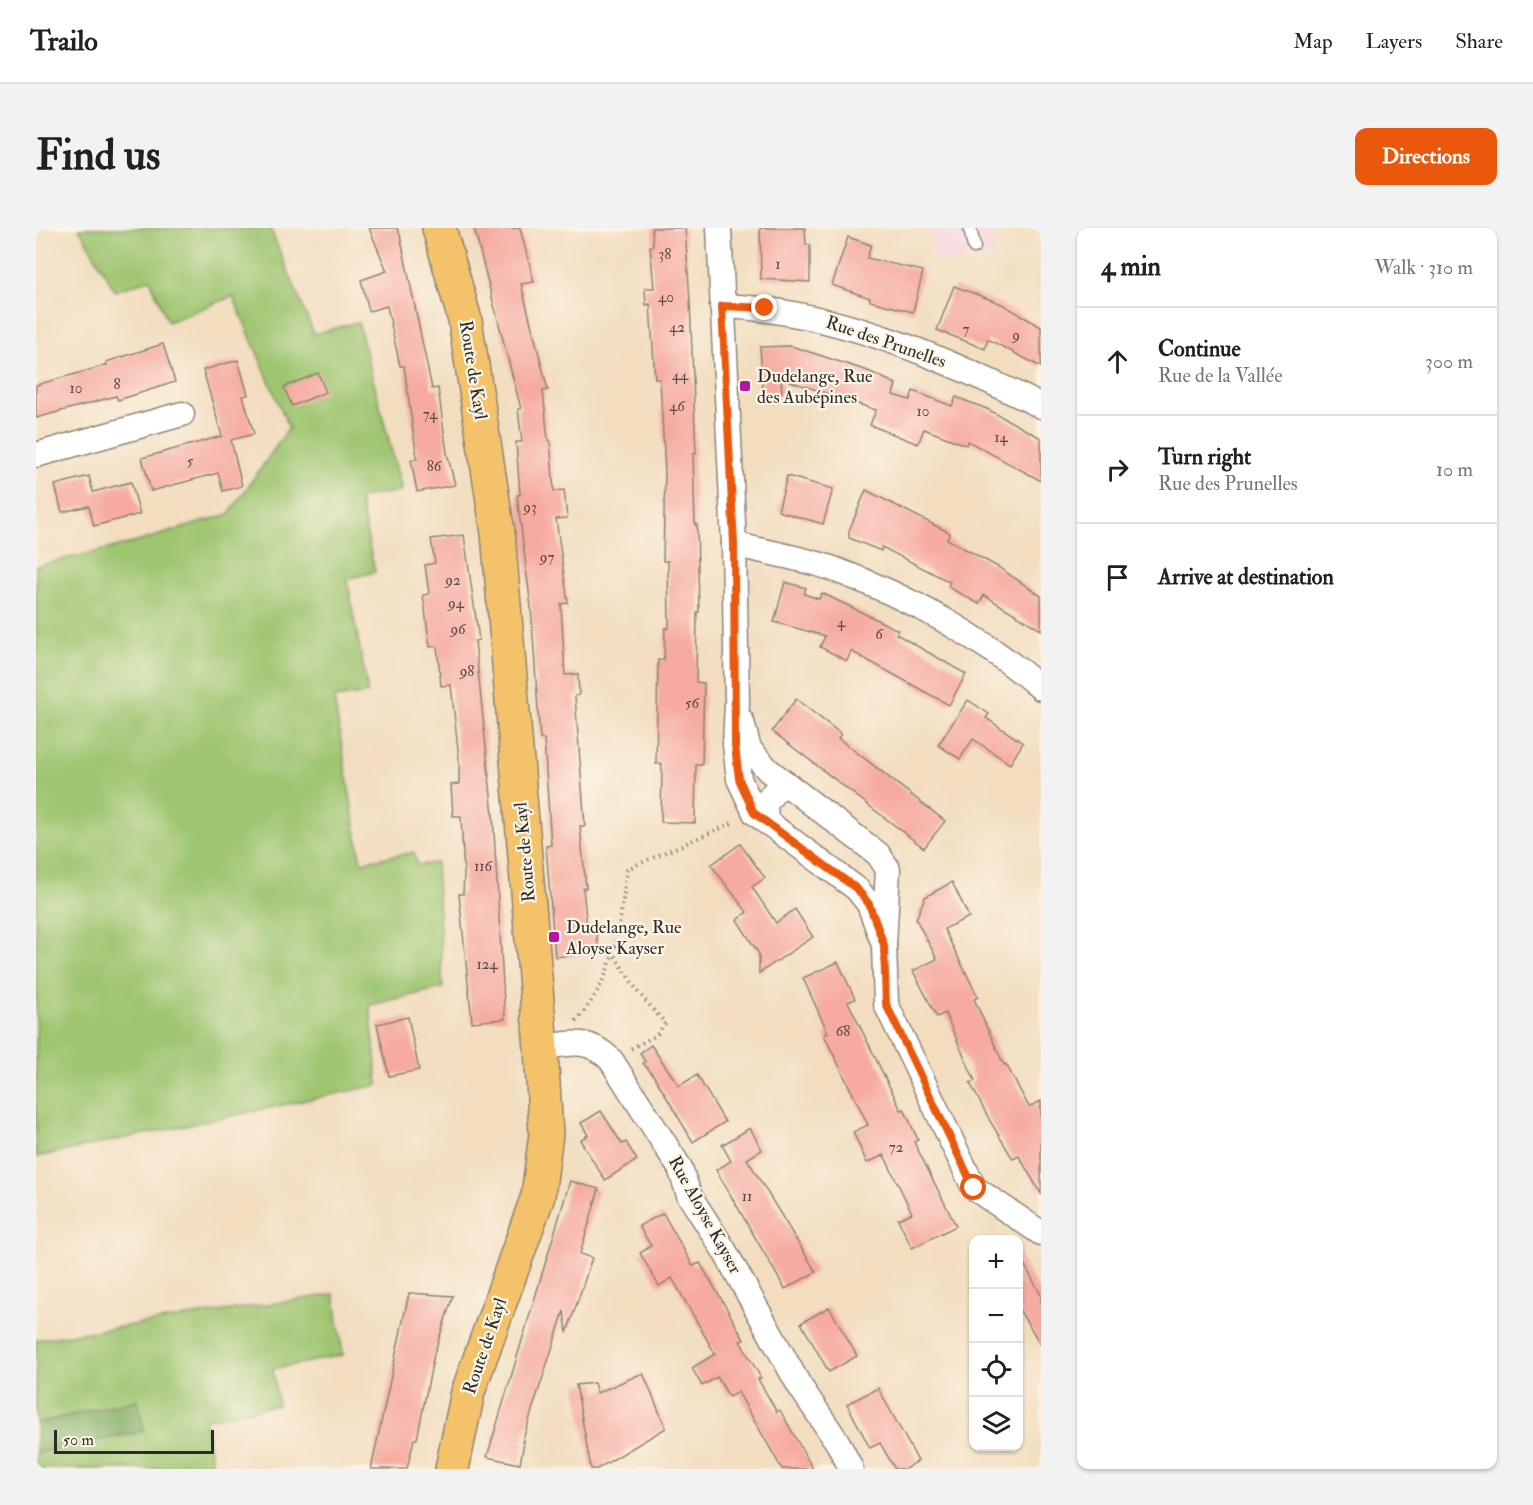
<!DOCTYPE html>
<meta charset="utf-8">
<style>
:root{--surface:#fff;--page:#f2f2f2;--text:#202124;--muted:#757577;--line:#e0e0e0;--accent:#ea580c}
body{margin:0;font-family:"IM FELL Double Pica",serif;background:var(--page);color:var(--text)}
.controls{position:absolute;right:18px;bottom:18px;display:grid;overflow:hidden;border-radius:12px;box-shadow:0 2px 4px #0004}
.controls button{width:54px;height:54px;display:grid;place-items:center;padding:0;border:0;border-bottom:2px solid var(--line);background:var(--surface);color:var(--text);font:30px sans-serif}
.scale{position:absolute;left:18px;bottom:15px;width:160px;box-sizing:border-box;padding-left:6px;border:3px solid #2b2b2b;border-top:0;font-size:16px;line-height:21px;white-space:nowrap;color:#2b2b2b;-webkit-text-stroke:4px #fcf5e5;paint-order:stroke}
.stop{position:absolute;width:18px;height:18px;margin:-14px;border:4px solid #ea580c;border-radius:50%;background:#fff}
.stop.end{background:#ea580c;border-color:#fff;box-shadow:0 2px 6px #0008}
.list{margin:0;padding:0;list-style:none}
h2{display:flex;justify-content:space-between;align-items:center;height:78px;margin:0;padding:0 24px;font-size:26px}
h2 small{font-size:20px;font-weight:400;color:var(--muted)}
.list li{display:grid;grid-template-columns:39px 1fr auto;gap:18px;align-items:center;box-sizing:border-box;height:108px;padding:0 24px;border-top:2px solid var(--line)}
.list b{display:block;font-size:22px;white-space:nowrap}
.list p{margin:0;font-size:20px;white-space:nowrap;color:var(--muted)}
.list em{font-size:20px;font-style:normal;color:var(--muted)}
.icon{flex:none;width:33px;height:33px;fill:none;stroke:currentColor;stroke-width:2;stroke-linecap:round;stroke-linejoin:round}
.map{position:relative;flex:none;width:1005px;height:1241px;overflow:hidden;border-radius:12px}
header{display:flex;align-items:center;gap:36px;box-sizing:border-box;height:84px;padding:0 30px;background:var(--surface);border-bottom:2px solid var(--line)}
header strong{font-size:28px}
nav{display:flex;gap:33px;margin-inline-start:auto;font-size:21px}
.intro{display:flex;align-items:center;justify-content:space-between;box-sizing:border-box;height:144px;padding:0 36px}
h1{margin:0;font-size:42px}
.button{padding:15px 27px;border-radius:12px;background:var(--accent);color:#fff;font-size:21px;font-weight:700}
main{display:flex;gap:36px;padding:0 36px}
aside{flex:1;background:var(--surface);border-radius:12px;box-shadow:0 2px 4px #0004}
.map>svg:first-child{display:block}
</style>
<header>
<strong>Trailo</strong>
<nav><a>Map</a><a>Layers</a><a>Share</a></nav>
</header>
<div class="intro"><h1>Find us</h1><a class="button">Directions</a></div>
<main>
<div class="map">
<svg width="1005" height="1241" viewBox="0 0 1005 1241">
<rect width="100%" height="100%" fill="#fcf5e5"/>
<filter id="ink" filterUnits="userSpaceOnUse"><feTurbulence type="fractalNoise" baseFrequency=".0167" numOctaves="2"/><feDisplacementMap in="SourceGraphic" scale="12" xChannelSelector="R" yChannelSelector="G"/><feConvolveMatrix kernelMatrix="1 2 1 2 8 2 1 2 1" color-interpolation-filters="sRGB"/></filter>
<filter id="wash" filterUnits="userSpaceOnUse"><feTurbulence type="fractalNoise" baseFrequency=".008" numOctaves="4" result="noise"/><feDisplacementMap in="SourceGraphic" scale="24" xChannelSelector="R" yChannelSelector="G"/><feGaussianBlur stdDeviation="1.35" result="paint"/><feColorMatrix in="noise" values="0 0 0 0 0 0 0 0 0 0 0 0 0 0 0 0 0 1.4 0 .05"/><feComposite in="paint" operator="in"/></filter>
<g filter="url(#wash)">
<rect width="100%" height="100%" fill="#f2ddbf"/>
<path fill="#f4cfde" d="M 894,0 L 955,0 L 960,30 L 899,34 Z"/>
<g fill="#9ec570" stroke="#64784e" stroke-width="1.5">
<path d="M 43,0 L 234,0 L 278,106 L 322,94 L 366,263 L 323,270 L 339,344 L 311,351 L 332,465 L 298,470 L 325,634 L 378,624 L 381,637 L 400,635 L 407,760 L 334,777 L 342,857 L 0,929 L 0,338 L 101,314 L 193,286 L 253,200 L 197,68 L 132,94 L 114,51 L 79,63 Z"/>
<path d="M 298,1066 L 307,1127 L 237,1141 L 242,1177 L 169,1191 L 177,1241 L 0,1241 L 0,1225 L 108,1203 L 102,1172 L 0,1195 L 0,1112 Z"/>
</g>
<path fill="#7eaa62" stroke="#546a46" stroke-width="1.5" d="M 102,1172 L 108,1203 L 0,1225 L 0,1195 Z"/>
<g id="blocks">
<g fill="#f6aaa0">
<path d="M 333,0 L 361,0 L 364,7 L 396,161 L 402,160 L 411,225 L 419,257 L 381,264 L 375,232 L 381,231 L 368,138 L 364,138 L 351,78 L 333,83 L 325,52 L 351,43 Z"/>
<path d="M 438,0 L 484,0 L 498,54 L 485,56 L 512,162 L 507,163 L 512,212 L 514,212 L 518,263 L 528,262 L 531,290 L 520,291 L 532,375 L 525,376 L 529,447 L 542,446 L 543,467 L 539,468 L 549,598 L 544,598 L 550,660 L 547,660 L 551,700 L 560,699 L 563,725 L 519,729 L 510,618 L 515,617 L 508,511 L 504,511 L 495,379 L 481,267 L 484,267 L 480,214 L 486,214 L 482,181 L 485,181 Z"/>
<path d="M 616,0 L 649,0 L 654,73 L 660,226 L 657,226 L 659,297 L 661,297 L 663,384 L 661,384 L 660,454 L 668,455 L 666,537 L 660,537 L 659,595 L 625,594 L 626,536 L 620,536 L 622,432 L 628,432 L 629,400 L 633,400 L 632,333 L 627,333 L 629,244 L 624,151 L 619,151 L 614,76 L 610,77 L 609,60 L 618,60 L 614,18 L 617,18 Z"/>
<path d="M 724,0 L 769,0 L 770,17 L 774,17 L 774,54 L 725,51 Z"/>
<path d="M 812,9 L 835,17 L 831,30 L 887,43 L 877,84 L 834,73 L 834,70 L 796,57 Z"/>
<path d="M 918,58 L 966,76 L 1005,99 L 1005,139 L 952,111 L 949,121 L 901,102 Z"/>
<path d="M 127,116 L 139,154 L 82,172 L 80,168 L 0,190 L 0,157 L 71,137 L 70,134 Z"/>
<path d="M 755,118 L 832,143 L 860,156 L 857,167 L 874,172 L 877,163 L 916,178 L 920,169 L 951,181 L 1005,210 L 1005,253 L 932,213 L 930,217 L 888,201 L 882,216 L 834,197 L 840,182 L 745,150 L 746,165 L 727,166 L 724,119 Z"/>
<path d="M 202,132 L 212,167 L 207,168 L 218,206 L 195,212 L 206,258 L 187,263 L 182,245 L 115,263 L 106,230 L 186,208 L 167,142 Z"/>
<path d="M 282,145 L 290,164 L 256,178 L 248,159 Z"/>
<path d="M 53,248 L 57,264 L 95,254 L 104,286 L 58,298 L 53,278 L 26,284 L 19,257 Z"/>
<path d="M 751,248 L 797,261 L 787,296 L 742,283 Z"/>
<path d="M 830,262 L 914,305 L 911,311 L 962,339 L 1005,368 L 1005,402 L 948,367 L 943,376 L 912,359 L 914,354 L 846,319 L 845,323 L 813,310 L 813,303 Z"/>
<path d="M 428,307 L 443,412 L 439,413 L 457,587 L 469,791 L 436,794 L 423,666 L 427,666 L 428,647 L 425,588 L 417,588 L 415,557 L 423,556 L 423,531 L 415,457 L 405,458 L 401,418 L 394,419 L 387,367 L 393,366 L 389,337 L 399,335 L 395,311 Z"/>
<path d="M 749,354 L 770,360 L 768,366 L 783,371 L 786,365 L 862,402 L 860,406 L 930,446 L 913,477 L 815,423 L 811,433 L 784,419 L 789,408 L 738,394 Z"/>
<path d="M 760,471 L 805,506 L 802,510 L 909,593 L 888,620 L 736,503 Z"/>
<path d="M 932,472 L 953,486 L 950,490 L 987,515 L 974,536 L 937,511 L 924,531 L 902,517 Z"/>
<path d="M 704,616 L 729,650 L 716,659 L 740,695 L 759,681 L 777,709 L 723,745 L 723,726 L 701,692 L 711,684 L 675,637 Z"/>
<path d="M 916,654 L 933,689 L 908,701 L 942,769 L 938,771 L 968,837 L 970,836 L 993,879 L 1005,873 L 1005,966 L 983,928 L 977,931 L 954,893 L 934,855 L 939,853 L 909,785 L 901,789 L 877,743 L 901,731 L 880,691 L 889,669 Z"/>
<path d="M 802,734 L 819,771 L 812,774 L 865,882 L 868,881 L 882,912 L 878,914 L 920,998 L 876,1020 L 862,991 L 876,985 L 848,927 L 831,935 L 817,904 L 832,897 L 788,807 L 792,805 L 767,750 Z"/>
<path d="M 372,789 L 383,842 L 353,848 L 341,796 Z"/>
<path d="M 615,817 L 643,858 L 661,847 L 689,894 L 657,914 L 618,848 L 607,835 L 609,834 L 604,825 Z"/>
<path d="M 565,883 L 586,916 L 590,914 L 601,932 L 569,952 L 544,912 L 552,907 L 545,895 Z"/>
<path d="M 714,900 L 726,922 L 711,931 L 780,1044 L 749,1061 L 680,942 L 695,933 L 686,917 Z"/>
<path d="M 534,953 L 563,961 L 544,1026 L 556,1030 L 531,1105 L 528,1083 L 486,1214 L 488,1214 L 484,1236 L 451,1229 Z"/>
<path d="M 627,985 L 657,1038 L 664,1035 L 686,1072 L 708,1112 L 704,1113 L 725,1150 L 722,1151 L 741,1184 L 744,1182 L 777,1241 L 746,1241 L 702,1164 L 693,1169 L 681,1149 L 666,1158 L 656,1140 L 679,1126 L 636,1050 L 623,1058 L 604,1025 L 615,1018 L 603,998 Z"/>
<path d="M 982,1025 L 1005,1067 L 1005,1117 L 982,1080 Z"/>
<path d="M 373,1065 L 417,1068 L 398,1126 L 381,1211 L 378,1211 L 371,1241 L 335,1241 Z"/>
<path d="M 793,1079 L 821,1128 L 793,1144 L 765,1095 Z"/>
<path d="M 607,1145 L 630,1200 L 561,1241 L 555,1241 L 540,1157 L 558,1155 L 561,1165 Z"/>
<path d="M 842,1160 L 882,1233 L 869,1241 L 859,1241 L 844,1215 L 834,1220 L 811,1176 Z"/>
</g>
</g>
</g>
<g filter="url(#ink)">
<use href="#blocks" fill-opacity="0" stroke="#8e8475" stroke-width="1.5"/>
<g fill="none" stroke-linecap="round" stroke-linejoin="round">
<g stroke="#8e8475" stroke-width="15">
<path id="lane" d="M 934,0 L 938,19"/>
</g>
<g stroke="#8e8475" stroke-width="27">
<g id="street">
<path d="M 683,0 L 698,316 L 701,474 L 699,517 L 703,551 L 719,585 L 821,661 L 833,676 L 848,717"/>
<path d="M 686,78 C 798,82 906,129 1005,178"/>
<path d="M 0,227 L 146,186"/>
<path d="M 698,316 C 731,325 768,330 800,342 C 873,369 946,409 1005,460"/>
<path d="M 706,494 L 713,521 L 732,542 L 842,626 L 852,641 L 848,717 L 850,776 L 938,960 L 1005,1005"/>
<path d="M 730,594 L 729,576 L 738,564 L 749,555"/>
<path d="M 505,820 C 535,815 552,809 575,832 L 644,940 L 653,967 L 688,1022 L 763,1157 L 802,1215 L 815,1241"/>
</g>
</g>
<g stroke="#8e8475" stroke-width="36">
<path id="primary" d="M 403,0 L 429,92 L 462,305 L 505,820 L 510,906 L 502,968 L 432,1164 L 416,1241"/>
</g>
<g stroke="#8e8475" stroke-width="4" stroke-dasharray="1.5 4.5" stroke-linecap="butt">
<path d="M 579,728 L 602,764 L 629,795 L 621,807 L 592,822"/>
<path d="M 540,793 C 581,747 583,699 591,641 L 699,594"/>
</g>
<use href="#lane" stroke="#fff" stroke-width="12"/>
<use href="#street" stroke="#fff" stroke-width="24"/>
<use href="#primary" stroke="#f3c26a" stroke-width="33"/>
</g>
</g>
<g fill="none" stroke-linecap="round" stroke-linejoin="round" filter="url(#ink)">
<path stroke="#ea580c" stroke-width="8" d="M 729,80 L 686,78 L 698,316 L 699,518 L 703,551 L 718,585 L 821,661 L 833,676 L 848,717 L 850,776 L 938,960"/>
</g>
<g fill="#b5179e" stroke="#fcf5e5" stroke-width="2">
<rect x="703" y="152" width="12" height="12" rx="3"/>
<rect x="512" y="703" width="12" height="12" rx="3"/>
</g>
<g text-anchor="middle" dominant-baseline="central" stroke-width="4.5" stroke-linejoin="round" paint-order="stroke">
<g font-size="15" fill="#5e4b48">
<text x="629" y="26">38</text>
<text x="742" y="36">1</text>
<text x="630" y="69">40</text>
<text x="641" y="99">42</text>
<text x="930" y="101">7</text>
<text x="980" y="107">9</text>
<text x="644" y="147">44</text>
<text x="81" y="156">8</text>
<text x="40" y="160">10</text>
<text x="641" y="178">46</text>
<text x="887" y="183">10</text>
<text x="394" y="186">74</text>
<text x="965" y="209">14</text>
<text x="154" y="233">5</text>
<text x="398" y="238">86</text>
<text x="494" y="279">93</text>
<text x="511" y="329">97</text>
<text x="417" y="352">92</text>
<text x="420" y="375">94</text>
<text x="805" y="394">4</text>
<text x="422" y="401">96</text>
<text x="843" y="406">6</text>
<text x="431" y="443">98</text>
<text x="656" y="475">56</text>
<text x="447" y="638">116</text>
<text x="451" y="736">124</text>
<text x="807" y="803">68</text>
<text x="860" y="919">72</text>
<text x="711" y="968">11</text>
</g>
<g font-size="18" fill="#2b2b2b" stroke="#fcf5e5">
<text transform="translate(850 114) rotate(19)">Rue des Prunelles</text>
<text transform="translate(437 142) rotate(81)">Route de Kayl</text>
<text transform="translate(489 624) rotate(-95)">Route de Kayl</text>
<text transform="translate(669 987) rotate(61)">Rue Aloyse Kayser</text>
<text transform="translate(449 1118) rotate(-71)">Route de Kayl</text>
</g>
<g font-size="18" fill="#2b2b2b" stroke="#fcf5e5" text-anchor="start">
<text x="721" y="148">Dudelange, Rue<tspan x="721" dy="21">des Aubépines</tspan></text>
<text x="530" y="699">Dudelange, Rue<tspan x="530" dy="21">Aloyse Kayser</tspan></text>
</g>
</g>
</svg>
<div class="controls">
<button>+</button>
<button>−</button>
<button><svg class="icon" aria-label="locate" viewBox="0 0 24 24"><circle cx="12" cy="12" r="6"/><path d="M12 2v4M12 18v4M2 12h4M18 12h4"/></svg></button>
<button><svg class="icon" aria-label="layers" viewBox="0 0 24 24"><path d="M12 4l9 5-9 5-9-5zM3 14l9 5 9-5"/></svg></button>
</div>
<div class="scale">50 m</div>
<div class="stop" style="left:938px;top:960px"></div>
<div class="stop end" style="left:729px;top:80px"></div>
</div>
<aside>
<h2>4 min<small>Walk · 310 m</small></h2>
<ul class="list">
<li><svg class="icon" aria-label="ahead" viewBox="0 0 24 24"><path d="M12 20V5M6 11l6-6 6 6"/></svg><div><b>Continue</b><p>Rue de la Vallée</p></div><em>300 m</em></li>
<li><svg class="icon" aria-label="right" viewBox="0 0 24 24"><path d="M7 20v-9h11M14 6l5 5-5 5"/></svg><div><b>Turn right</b><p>Rue des Prunelles</p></div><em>10 m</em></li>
<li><svg class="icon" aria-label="arrive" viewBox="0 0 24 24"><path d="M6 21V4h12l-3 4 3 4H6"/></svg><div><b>Arrive at destination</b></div></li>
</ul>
</aside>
</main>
